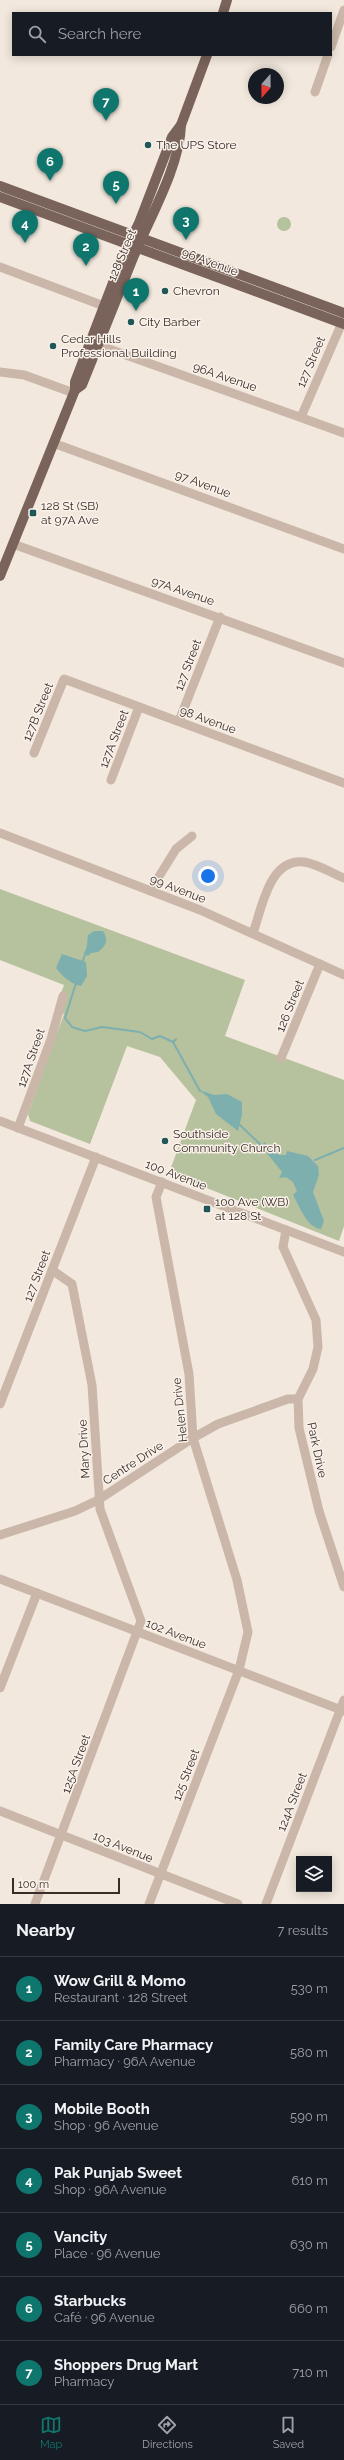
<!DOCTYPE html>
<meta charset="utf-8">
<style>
:root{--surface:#171b24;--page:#242831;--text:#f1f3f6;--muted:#9ea1a6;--line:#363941;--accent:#0f766e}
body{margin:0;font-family:Raleway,sans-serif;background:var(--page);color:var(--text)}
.controls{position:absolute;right:12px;bottom:12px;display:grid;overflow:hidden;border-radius:0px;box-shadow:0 2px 10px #0003}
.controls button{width:36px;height:36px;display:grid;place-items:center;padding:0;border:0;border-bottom:1px solid var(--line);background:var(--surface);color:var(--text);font:20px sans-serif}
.compass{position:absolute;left:248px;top:68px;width:36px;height:36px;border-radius:50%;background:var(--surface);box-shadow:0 2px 10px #0003;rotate:200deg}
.scale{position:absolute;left:12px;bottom:10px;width:108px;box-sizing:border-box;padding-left:4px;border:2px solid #372d29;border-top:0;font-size:11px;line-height:14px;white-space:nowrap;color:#372d29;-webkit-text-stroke:3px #faf2ea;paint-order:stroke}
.you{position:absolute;left:208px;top:876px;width:14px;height:14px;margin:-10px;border:3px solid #fff;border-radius:50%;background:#1a73e8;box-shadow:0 0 0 6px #1a73e833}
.badge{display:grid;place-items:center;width:26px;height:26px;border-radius:50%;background:var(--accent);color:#fff;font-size:13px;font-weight:700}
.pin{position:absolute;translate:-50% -33px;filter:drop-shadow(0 1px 2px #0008)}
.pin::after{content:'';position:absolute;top:21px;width:14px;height:12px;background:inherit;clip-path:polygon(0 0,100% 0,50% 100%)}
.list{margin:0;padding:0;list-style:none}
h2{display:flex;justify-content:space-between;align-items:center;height:52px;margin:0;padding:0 16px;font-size:17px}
h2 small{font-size:13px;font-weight:400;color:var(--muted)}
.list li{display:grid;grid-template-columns:26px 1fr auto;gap:12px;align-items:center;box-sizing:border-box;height:64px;padding:0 16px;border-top:1px solid var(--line)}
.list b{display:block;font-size:15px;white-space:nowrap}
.list p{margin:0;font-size:13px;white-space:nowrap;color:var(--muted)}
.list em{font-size:13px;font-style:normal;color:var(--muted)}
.icon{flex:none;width:22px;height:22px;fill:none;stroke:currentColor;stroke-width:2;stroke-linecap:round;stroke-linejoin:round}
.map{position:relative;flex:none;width:344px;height:1904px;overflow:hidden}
.search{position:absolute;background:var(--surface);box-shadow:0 2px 10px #0003;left:12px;right:12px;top:12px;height:44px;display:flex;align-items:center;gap:10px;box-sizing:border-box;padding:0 14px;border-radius:0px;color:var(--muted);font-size:15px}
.sheet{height:500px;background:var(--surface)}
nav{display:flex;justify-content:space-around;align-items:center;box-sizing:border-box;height:56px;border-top:1px solid var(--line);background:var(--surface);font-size:11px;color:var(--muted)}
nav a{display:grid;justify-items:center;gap:2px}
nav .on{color:var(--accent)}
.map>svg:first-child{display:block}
</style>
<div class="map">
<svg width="344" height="1904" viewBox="0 0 344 1904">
<rect width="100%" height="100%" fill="#f2e8dd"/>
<g fill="#b6c19d">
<circle cx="284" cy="224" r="7"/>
<path d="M 0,889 L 245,980 L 225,1036 L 344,1080 L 344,1226 L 339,1241 L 169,1173 L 196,1100 L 160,1057 L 127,1046 L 90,1144 L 30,1121 L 28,1114 L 64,1014 L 55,1010 L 64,985 L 0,960 Z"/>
</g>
<g fill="#7dafaf">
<path d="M 94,931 L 103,931 C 109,940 106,946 98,952 L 91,953 L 88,956 L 84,953 C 88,947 87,942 88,935 Z"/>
<path d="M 62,954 L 86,962 L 87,976 L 81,986 C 71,984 62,976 56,968 Z"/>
<path d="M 199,1090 L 214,1095 L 227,1094 L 242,1102 L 242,1115 L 238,1131 L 216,1114 L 208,1097 Z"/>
<path d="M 264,1142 L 279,1155 L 286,1155 L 287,1151 L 308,1156 L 318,1166 L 319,1175 L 313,1192 L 324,1221 L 321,1229 C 307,1228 299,1205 293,1195 L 297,1191 L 293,1182 L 286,1177 L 279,1178 L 282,1172 L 262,1147 Z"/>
</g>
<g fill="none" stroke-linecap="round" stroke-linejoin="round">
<g stroke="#7dafaf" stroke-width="2">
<path d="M 82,963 L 86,952"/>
<path d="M 76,983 L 65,1018 L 72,1027 L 78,1029 L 85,1031 L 102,1027 L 140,1032 L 152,1039 L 160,1036 L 173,1042 L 176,1039"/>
<path d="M 173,1042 L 200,1091"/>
<path d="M 240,1125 L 262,1146"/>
<path d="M 315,1160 L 344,1148"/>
</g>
<g stroke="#cab7a9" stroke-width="9">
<path d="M 331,47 L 344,10"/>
<path d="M 315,92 L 328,55"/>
<path d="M 0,267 L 104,306"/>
<path d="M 98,345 L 344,433"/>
<path d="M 0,372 L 24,375 L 74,393"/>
<path d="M 301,417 L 344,318"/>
<path d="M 53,443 L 344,549"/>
<path d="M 13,544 L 344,663"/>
<path d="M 179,721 L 220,617"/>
<path d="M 34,753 L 64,679 L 344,783"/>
<path d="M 111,780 L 139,707"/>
<path d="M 0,833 L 200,910 L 344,975"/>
<path d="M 150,891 L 176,849 L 192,836"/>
<path d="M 253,933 C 262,908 269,858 304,862 C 318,864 331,873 344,878"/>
<path d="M 281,1058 L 320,964"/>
<path d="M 0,1121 L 344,1252"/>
<path d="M 18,1128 L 51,1039 L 63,996"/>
<path d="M 286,1230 L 283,1247 L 316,1320 L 318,1347 L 313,1369 L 298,1399 L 299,1428 L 319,1511 L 344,1587"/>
<path d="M 0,1404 L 96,1157"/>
<path d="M 0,1535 L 75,1511 L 98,1500 L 193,1438 L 218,1424 L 288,1399 L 298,1399"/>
<path d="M 0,1579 L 344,1711"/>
<path d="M 0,1688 L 37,1593"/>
<path d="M 0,1811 L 238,1904"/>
<path d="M 35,1904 L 141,1621 L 100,1509 L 92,1385 L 72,1284 L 52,1270"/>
<path d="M 149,1904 L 239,1670 L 248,1632 L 237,1580 L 193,1438 L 189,1374 L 156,1197 L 162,1182"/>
<path d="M 266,1904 L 344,1700"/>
</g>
<g stroke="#79635a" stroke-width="10">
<path d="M 223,13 L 227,0"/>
<path d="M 0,186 L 344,313"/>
<path d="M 0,197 L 344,324"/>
<path d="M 75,390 L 82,385 C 99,343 116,300 133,258 C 149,219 180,166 181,125"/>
<path d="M 0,576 L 75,390 L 75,382 L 124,254 L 139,223 L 172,137 L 181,125 L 207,55"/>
</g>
</g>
<g fill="#1f5759" stroke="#faf2ea" stroke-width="1.5">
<circle cx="148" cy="145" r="4"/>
<circle cx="165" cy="291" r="4"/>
<circle cx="131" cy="322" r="4"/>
<circle cx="53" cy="346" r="4"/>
<rect x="29" y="509" width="8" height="8" rx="2"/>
<circle cx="165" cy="1141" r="4"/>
<rect x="203" y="1205" width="8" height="8" rx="2"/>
</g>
<g text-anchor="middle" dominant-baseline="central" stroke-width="3" stroke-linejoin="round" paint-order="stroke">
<g font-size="12" fill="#372d29" stroke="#faf2ea" text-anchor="start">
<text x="156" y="145">The UPS Store</text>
<text x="173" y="291">Chevron</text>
<text x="139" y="322">City Barber</text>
<text x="61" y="339">Cedar Hills<tspan x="61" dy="14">Professional Building</tspan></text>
<text x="41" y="506">128 St (SB)<tspan x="41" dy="14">at 97A Ave</tspan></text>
<text x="173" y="1134">Southside<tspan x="173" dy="14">Community Church</tspan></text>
<text x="215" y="1202">100 Ave (WB)<tspan x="215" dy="14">at 128 St</tspan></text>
</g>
<g font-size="12" fill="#372d29" stroke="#faf2ea">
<text transform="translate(122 255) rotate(-67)">128 Street</text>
<text transform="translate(210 262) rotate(20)">96 Avenue</text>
<text transform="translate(311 362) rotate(-67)">127 Street</text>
<text transform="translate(225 377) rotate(19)">96A Avenue</text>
<text transform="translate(203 484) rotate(20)">97 Avenue</text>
<text transform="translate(183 591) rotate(19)">97A Avenue</text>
<text transform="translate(188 665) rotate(-69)">127 Street</text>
<text transform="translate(38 712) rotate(-68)">127B Street</text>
<text transform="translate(208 720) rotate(20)">98 Avenue</text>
<text transform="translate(114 739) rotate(-69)">127A Street</text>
<text transform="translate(178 889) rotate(21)">99 Avenue</text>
<text transform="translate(290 1006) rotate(-68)">126 Street</text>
<text transform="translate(31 1058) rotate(-71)">127A Street</text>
<text transform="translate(176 1175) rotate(21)">100 Avenue</text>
<text transform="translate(37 1276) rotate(-69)">127 Street</text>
<text transform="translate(180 1410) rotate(-96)">Helen Drive</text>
<text transform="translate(84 1449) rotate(-93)">Mary Drive</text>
<text transform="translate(317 1450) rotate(78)">Park Drive</text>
<text transform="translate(133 1463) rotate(-33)">Centre Drive</text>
<text transform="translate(176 1634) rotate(21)">102 Avenue</text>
<text transform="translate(76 1764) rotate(-70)">125A Street</text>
<text transform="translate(186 1775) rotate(-69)">125 Street</text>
<text transform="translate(292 1802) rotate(-69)">124A Street</text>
<text transform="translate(123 1847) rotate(22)">103 Avenue</text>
</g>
</g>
</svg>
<div class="controls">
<button><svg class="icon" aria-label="layers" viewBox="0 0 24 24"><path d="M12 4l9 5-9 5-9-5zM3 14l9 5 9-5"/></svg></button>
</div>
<svg class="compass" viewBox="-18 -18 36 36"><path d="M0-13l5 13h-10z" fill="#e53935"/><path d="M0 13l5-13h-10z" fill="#9ea1a6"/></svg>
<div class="scale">100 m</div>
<div class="you"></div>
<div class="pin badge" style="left:136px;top:311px">1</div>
<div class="pin badge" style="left:86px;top:266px">2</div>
<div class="pin badge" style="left:186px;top:240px">3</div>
<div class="pin badge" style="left:25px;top:243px">4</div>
<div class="pin badge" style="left:116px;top:204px">5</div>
<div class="pin badge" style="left:50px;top:181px">6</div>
<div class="pin badge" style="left:106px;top:121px">7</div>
<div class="search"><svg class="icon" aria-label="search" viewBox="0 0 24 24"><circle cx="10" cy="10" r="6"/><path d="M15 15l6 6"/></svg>Search here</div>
</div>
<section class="sheet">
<h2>Nearby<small>7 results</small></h2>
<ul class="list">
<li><span class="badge">1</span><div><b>Wow Grill &amp; Momo</b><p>Restaurant · 128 Street</p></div><em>530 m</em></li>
<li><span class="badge">2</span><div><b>Family Care Pharmacy</b><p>Pharmacy · 96A Avenue</p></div><em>580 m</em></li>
<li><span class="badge">3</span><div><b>Mobile Booth</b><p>Shop · 96 Avenue</p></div><em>590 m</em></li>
<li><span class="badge">4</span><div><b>Pak Punjab Sweet</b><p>Shop · 96A Avenue</p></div><em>610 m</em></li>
<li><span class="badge">5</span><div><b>Vancity</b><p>Place · 96 Avenue</p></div><em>630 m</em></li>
<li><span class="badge">6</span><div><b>Starbucks</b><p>Café · 96 Avenue</p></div><em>660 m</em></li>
<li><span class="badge">7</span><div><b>Shoppers Drug Mart</b><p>Pharmacy</p></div><em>710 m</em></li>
</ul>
</section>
<nav>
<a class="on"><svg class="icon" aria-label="map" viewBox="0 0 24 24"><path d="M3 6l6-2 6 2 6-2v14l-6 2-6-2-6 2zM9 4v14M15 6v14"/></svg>Map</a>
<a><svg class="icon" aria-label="directions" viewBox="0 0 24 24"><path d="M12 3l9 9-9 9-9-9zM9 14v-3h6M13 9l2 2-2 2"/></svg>Directions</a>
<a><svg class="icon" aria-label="saved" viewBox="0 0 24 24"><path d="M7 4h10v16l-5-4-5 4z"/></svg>Saved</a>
</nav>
